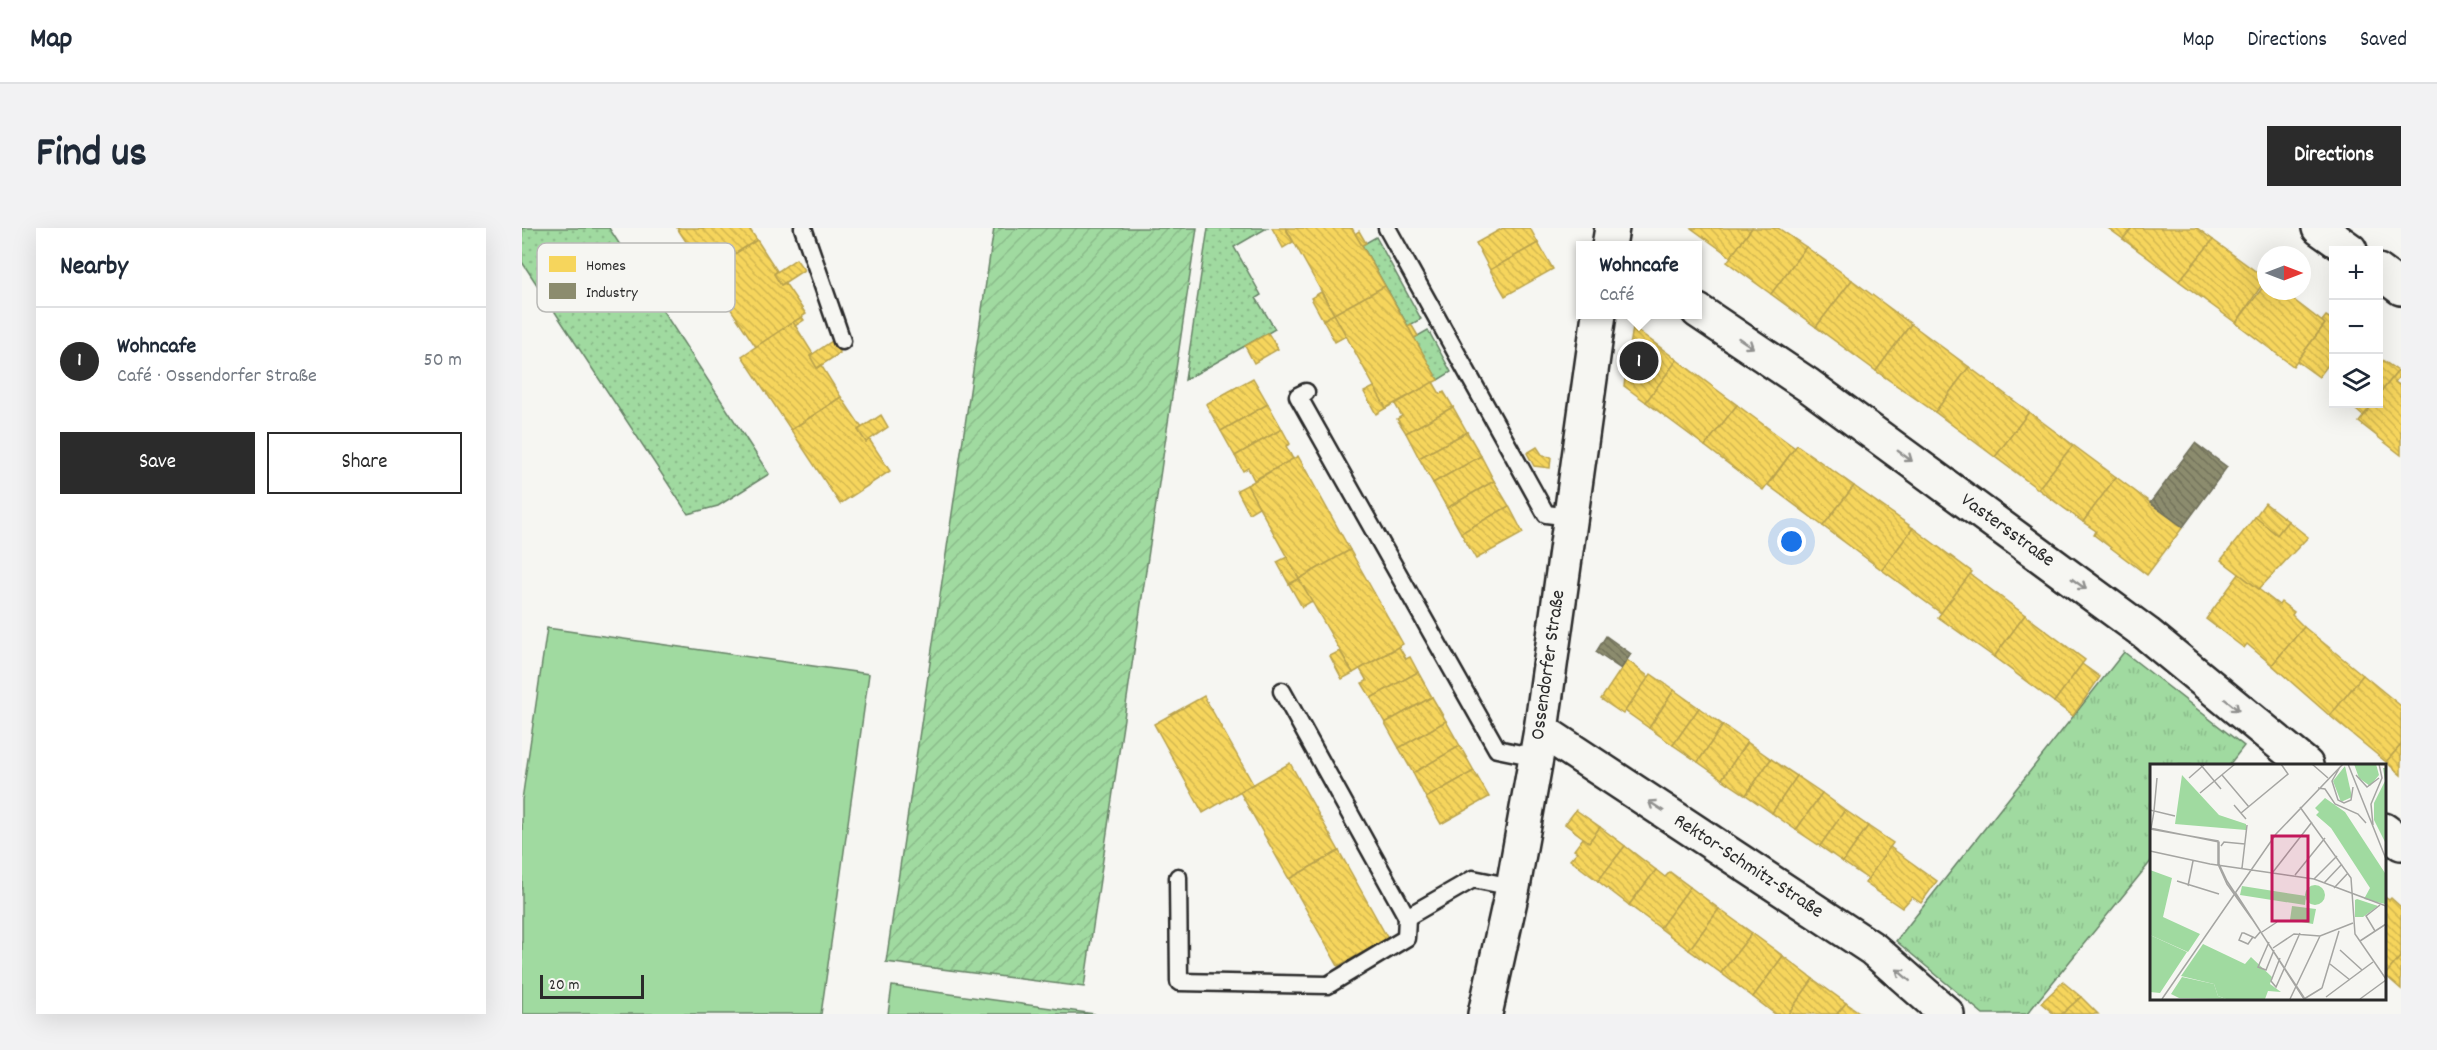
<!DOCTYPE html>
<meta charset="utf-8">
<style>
:root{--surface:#fff;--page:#f2f2f3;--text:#1f2937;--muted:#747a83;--line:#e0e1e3;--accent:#2b2b2b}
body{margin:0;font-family:Dekko,sans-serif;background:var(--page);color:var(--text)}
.controls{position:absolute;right:18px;top:18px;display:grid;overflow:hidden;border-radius:0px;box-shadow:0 6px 24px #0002}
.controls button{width:54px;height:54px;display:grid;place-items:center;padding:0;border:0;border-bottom:2px solid var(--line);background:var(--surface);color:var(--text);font:30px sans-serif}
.compass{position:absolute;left:1735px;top:18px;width:54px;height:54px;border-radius:50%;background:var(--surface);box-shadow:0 6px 24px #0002;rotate:90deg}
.scale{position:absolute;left:18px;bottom:15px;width:104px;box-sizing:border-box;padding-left:6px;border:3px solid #2b2b2b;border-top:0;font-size:16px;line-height:21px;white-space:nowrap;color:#2b2b2b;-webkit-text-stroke:4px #f6f6f2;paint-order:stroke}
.you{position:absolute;left:1270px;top:314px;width:21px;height:21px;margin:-15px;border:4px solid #fff;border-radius:50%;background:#1a73e8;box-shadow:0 0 0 9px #1a73e833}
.badge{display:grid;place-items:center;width:39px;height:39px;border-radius:50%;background:var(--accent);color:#fff;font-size:20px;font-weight:700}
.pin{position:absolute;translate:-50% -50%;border:3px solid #fff;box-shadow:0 2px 6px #0006}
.popup{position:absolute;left:1054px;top:13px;width:126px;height:78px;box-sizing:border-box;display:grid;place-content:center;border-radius:0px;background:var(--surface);filter:drop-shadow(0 2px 4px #0005);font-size:20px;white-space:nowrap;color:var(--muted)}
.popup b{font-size:22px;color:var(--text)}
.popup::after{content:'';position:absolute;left:50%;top:100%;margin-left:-12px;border:12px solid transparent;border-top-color:var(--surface)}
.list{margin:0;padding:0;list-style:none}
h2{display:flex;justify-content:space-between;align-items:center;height:78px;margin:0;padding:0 24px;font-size:26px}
h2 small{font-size:20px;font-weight:400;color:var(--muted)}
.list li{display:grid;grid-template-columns:39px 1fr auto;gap:18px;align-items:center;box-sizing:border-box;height:108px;padding:0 24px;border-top:2px solid var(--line)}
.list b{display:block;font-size:22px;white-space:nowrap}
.list p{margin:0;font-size:20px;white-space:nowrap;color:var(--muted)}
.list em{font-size:20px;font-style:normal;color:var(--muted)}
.actions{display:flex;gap:12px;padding:18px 24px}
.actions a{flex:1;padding:14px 0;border:2px solid var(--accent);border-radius:0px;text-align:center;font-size:21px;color:var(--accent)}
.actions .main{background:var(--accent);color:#fff}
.icon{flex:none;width:33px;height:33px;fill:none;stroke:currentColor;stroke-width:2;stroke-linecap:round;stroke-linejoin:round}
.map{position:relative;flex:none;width:1879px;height:786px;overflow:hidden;border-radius:0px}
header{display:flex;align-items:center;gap:36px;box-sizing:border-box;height:84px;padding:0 30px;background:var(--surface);border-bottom:2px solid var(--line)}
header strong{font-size:28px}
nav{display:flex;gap:33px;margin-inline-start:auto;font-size:21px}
.intro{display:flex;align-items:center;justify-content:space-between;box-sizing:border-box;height:144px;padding:0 36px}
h1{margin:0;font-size:42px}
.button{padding:15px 27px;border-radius:0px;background:var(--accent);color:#fff;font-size:21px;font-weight:700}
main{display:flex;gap:36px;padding:0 36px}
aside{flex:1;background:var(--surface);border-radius:0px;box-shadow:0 6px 24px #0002}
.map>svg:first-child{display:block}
</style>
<header>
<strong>Map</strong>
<nav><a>Map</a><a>Directions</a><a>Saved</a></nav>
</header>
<div class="intro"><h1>Find us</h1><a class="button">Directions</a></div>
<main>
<aside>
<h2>Nearby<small></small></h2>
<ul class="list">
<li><span class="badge">1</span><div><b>Wohncafe</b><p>Café · Ossendorfer Straße</p></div><em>50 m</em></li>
</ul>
<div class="actions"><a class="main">Save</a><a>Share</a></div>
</aside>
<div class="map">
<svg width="1879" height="786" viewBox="0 0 1879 786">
<defs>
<pattern id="grass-dots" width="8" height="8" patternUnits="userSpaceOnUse" patternTransform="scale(1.5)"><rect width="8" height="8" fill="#a0daa0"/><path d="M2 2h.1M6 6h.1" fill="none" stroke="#8abb8a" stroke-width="1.8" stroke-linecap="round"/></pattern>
<pattern id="park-tufts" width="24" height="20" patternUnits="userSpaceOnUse" patternTransform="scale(1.5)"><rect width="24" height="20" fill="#a0daa0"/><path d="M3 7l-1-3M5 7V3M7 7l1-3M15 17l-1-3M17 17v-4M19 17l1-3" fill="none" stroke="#8abb8a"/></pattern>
<pattern id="garden-furrows" width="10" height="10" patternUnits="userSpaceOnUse" patternTransform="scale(1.5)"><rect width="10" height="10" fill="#a0daa0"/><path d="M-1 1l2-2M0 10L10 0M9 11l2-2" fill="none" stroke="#8abb8a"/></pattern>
<pattern id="homes-back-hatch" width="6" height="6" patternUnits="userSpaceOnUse" patternTransform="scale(1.5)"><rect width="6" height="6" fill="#f6d55c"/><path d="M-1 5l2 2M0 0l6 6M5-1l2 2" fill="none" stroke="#d3b750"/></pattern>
<pattern id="industry-back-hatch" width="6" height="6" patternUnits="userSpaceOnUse" patternTransform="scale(1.5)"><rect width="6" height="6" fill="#8c8c6e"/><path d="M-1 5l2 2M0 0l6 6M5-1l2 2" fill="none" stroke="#73735b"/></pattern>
</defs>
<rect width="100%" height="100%" fill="#f6f6f2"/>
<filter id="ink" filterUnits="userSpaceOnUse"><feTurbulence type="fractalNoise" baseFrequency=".0167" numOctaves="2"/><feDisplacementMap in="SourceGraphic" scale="12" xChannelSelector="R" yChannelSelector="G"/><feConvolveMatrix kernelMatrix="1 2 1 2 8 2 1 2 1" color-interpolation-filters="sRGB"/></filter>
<g filter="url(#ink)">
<g fill="url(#grass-dots)" stroke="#668266" stroke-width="1.5">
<path d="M 0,0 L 87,0 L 247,246 L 196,278 L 166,286 L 0,34 Z"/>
<path d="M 686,0 L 745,0 L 712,19 L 739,67 L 734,70 L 753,101 L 663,152 Z"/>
<path d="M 854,9 L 899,91 L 886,98 L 840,17 Z"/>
<path d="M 906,102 L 929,144 L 916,152 L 892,110 Z"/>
</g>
<path fill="url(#park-tufts)" stroke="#668266" stroke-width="1.5" d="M 1602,424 L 1722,518 L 1707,537 L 1630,537 L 1630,632 L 1505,786 L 1461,786 L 1374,713 Z"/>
<path fill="url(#garden-furrows)" stroke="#668266" stroke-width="1.5" d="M 472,0 L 675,0 L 562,759 L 364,734 Z"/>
<g fill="#a0daa0" stroke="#668266" stroke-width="1.5">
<path d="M 25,400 L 347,446 L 299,786 L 0,786 L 0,572 Z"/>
<path d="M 370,758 L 573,786 L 366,786 Z"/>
</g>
<g fill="url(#homes-back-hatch)" stroke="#b9a24d" stroke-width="1.5">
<path d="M 155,0 L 227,0 L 235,12 L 184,44 Z"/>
<path d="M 750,0 L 763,0 L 771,14 L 761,20 Z"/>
<path d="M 764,0 L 830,0 L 863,58 L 812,86 Z"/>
<path d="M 981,0 L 1008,0 L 1016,15 L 968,42 L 954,15 Z"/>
<path d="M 1169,0 L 1230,0 L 1209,29 Z"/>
<path d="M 1230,0 L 1256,0 L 1284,19 L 1249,66 L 1205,34 Z"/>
<path d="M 1586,0 L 1610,0 L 1601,11 Z"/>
<path d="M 1610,0 L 1675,0 L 1691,12 L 1657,53 L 1601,11 Z"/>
<path d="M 837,3 L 844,15 L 840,17 L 833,6 Z"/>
<path d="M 235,12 L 255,43 L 252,46 L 259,57 L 263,55 L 284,86 L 234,119 L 184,44 Z"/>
<path d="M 1691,12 L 1744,51 L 1714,95 L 1657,53 Z"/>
<path d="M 1016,15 L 1031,41 L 983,68 L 968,42 Z"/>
<path d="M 1284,19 L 1330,52 L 1294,99 L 1249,66 Z"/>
<path d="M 274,31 L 282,42 L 259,57 L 252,46 Z"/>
<path d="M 1330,52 L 1389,96 L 1354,143 L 1294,99 Z"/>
<path d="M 1744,55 L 1744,63 L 1760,63 L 1803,96 L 1771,138 L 1714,95 Z"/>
<path d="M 863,58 L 916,152 L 864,180 L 812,86 Z"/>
<path d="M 799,64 L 812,86 L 801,92 L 789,70 Z"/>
<path d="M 812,86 L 824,108 L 813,114 L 801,92 Z"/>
<path d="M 1804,88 L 1812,93 L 1812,129 L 1797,149 L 1775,133 L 1803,96 L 1800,93 Z"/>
<path d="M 280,89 L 282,92 L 273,98 L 271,94 Z"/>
<path d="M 271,94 L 291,126 L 288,128 L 295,140 L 299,137 L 319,169 L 269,202 L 220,128 Z"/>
<path d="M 889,96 L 896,108 L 892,110 L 886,98 Z"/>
<path d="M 1389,96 L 1447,139 L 1413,184 L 1354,143 Z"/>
<path d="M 1111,99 L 1155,132 L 1124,174 L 1102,158 Z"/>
<path d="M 746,105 L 756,121 L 732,135 L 723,118 Z"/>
<path d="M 310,113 L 318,125 L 295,140 L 288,128 Z"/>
<path d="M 1856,129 L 1876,143 L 1856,168 Z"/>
<path d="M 1155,132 L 1215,177 L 1183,218 L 1124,174 Z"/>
<path d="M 1447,139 L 1507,184 L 1473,229 L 1413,184 Z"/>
<path d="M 1876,143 L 1879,146 L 1873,154 L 1879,158 L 1879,227 L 1837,194 L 1851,176 L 1856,176 L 1856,168 Z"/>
<path d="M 731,150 L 746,176 L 699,203 L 684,176 Z"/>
<path d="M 911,154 L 918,166 L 922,164 L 931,179 L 884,205 L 875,191 L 880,188 L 873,176 Z"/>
<path d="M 852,159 L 864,180 L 854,186 L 842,164 Z"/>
<path d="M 319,169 L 340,200 L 336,202 L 344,214 L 347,211 L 368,243 L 318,276 L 269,202 Z"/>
<path d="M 746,176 L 760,201 L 713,228 L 699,203 Z"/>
<path d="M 1827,176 L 1851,176 L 1841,188 Z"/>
<path d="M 1215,177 L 1273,220 L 1241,262 L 1183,218 Z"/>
<path d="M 931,179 L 945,204 L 897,230 L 884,205 Z"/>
<path d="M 1507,184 L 1551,217 L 1516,261 L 1473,229 Z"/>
<path d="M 359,187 L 366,199 L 344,214 L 336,202 Z"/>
<path d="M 760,201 L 768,216 L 764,218 L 771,231 L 732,252 L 726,240 L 721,243 L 713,228 Z"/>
<path d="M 945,204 L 959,228 L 911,255 L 897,230 Z"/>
<path d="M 1275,217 L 1332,258 L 1301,298 L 1246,257 Z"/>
<path d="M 1551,217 L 1594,249 L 1561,294 L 1516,261 Z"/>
<path d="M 1015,219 L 1021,228 L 1029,229 L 1028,240 L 1012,238 L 1005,225 Z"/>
<path d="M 776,228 L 828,322 L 777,351 L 725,257 Z"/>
<path d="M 959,228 L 972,253 L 925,280 L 911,255 Z"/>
<path d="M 1594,249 L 1661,299 L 1625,347 L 1572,307 L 1574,303 L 1561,294 Z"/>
<path d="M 972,253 L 987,278 L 939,305 L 925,280 Z"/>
<path d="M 725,257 L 737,279 L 727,285 L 715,262 Z"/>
<path d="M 1332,258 L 1391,300 L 1360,342 L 1301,298 Z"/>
<path d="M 1743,275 L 1766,293 L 1755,307 L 1733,289 Z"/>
<path d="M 987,278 L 1001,305 L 954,331 L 939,305 Z"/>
<path d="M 1733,289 L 1755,307 L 1766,293 L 1786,309 L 1737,361 L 1699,332 Z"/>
<path d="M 1391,300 L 1450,344 L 1419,385 L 1360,342 Z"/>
<path d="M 828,322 L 881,416 L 831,445 L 777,351 Z"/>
<path d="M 765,329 L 777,351 L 767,356 L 755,334 Z"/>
<path d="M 1448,346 L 1503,387 L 1472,429 L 1416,389 Z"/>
<path d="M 1717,346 L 1757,377 L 1759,374 L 1772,384 L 1770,387 L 1782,399 L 1750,437 L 1725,416 L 1722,420 L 1684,391 Z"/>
<path d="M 777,351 L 790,373 L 780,379 L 767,356 Z"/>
<path d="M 1503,387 L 1563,432 L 1532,474 L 1472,429 Z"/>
<path d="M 1782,399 L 1841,447 L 1808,488 L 1750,437 Z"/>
<path d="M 877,419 L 884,431 L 888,429 L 896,444 L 849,470 L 840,455 L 845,453 L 838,441 Z"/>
<path d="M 818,423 L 831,445 L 820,451 L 808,428 Z"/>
<path d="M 1105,432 L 1127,449 L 1101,486 L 1079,471 Z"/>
<path d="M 1560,436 L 1578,449 L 1551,488 L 1532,474 Z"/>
<path d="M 896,444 L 910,469 L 863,495 L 849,470 Z"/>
<path d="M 1129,446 L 1152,462 L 1127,500 L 1103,483 Z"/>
<path d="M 1841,447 L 1879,478 L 1879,517 L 1864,534 L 1808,488 Z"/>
<path d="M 1152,462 L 1177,480 L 1151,517 L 1127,500 Z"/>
<path d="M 682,468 L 731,556 L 681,585 L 632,496 Z"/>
<path d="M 910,469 L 924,493 L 877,520 L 863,495 Z"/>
<path d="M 1177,480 L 1201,497 L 1176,534 L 1151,517 Z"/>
<path d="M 924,493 L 938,518 L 891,545 L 877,520 Z"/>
<path d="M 1201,497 L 1225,514 L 1200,551 L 1176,534 Z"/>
<path d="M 1225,514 L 1249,531 L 1224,567 L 1200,551 Z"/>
<path d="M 1879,517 L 1879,547 L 1864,534 Z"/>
<path d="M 938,518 L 952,543 L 904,570 L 891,545 Z"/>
<path d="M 1249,531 L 1275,548 L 1250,585 L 1224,567 Z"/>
<path d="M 768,535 L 817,623 L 767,651 L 718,564 Z"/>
<path d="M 952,543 L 967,569 L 919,596 L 904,570 Z"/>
<path d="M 1275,548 L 1300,565 L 1274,602 L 1250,585 Z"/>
<path d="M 1300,565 L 1323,582 L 1298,618 L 1274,602 Z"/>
<path d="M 1054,582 L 1078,599 L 1067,614 L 1043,596 Z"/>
<path d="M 1323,582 L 1346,598 L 1321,634 L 1298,618 Z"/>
<path d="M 1346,598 L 1371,615 L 1346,651 L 1321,634 Z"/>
<path d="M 1078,599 L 1103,618 L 1076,653 L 1048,632 L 1055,624 L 1052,622 L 1061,610 L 1067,614 Z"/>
<path d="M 1103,618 L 1134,642 L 1107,677 L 1076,653 Z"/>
<path d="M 1368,619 L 1415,653 L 1399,675 L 1390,669 L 1380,680 L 1343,655 Z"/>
<path d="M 817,623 L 866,711 L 816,738 L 767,651 Z"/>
<path d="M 1134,642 L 1143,649 L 1148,644 L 1168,659 L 1138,700 L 1107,677 Z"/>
<path d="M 1168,659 L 1197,681 L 1167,722 L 1138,700 Z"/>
<path d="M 1862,669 L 1867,672 L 1869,670 L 1879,679 L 1879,728 L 1863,747 Z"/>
<path d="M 1197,681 L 1230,705 L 1199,745 L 1167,722 Z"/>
<path d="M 1230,705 L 1261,728 L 1231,769 L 1199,745 Z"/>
<path d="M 1261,728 L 1291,751 L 1266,786 L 1253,786 L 1231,769 Z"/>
<path d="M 1879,728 L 1879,761 L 1863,747 Z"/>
<path d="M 1291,751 L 1324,775 L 1315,786 L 1266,786 Z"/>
<path d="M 1541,754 L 1559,769 L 1540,786 L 1532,786 L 1519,775 Z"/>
<path d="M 1559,769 L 1576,786 L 1540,786 Z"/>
<path d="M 1324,775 L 1340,786 L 1315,786 Z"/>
</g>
<g fill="url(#industry-back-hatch)" stroke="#6f6f5a" stroke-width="1.5">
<path d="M 1673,215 L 1705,239 L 1661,299 L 1628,275 Z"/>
<path d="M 1084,408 L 1109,426 L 1099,441 L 1074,424 Z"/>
</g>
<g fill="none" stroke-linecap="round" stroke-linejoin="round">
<g stroke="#2b2b2b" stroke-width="21">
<g id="service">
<path d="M 281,0 L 320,113"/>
<path d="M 865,0 L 1024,286 L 1049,289"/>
<path d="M 784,164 L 776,168 L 975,521 L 1014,529"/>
<path d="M 760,463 L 885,689 L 951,651 L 991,659"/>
<path d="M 656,649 L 657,754 L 806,757 L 884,710 L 885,689"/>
</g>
</g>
<g stroke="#2b2b2b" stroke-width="38">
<g id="minor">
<path d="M 1087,18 L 1090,0"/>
<path d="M 1176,83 L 1286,157 L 1625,406 L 1784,537"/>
<path d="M 1019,502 L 1351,721 L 1425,786"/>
<path d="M 1862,602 L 1879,615"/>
<path d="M 963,786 L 991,659 L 1019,502 L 1077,86"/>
</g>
</g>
<g stroke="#2b2b2b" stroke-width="38">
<g id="secondary">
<path d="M 1797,0 L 1828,22"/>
<path d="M 1856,43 L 1879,60"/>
</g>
</g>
<use href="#service" stroke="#f6f6f2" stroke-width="16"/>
<use href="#minor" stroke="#f6f6f2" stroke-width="33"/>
<use href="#secondary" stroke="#f6f6f2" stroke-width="33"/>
</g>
<defs><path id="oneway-shaft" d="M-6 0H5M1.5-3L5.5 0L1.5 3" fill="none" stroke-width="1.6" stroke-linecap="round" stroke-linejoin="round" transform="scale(1.5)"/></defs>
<g stroke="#90908e">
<use href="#oneway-shaft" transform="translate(1224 115) rotate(34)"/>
<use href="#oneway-shaft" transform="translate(1383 228) rotate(36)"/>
<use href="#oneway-shaft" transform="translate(1557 356) rotate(36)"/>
<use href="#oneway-shaft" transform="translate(1710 477) rotate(39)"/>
<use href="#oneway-shaft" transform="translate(1134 578) rotate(-147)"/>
<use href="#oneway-shaft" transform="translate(1381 747) rotate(-139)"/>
</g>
</g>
<g text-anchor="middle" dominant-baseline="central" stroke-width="6" stroke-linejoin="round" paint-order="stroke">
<g font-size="20" fill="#2b2b2b" stroke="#f6f6f2">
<text transform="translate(1485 303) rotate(36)">Vastersstraße</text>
<text transform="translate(1027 437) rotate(-82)">Ossendorfer Straße</text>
<text transform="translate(1226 639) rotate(33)">Rektor-Schmitz-Straße</text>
</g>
</g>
<g transform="translate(1628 536)">
<rect width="236" height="236" fill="#f6f6f2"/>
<path d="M 204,0 L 226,0 L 229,11 L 220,22 L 209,14 ZM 195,2 L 202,33 L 191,38 L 183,17 Z" fill="#a0daa0"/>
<path d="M 0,106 L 22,114 L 13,153 L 50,170 L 38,188 L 0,171 ZM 205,136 L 207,135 L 228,142 L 213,153 L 205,153 ZM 53,180 L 95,200 L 101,193 L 122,213 L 120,220 L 131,228 L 118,227 L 115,235 L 76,235 L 68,232 L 64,220 L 31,212 Z" fill="#a0daa0"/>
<path d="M 233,4 L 235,4 L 235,78 L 224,56 L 224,39 L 235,17 ZM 32,11 L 69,51 L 96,60 L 96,66 L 25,60 ZM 175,34 L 195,48 L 235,109 L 235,140 L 214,135 L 220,124 L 181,64 L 166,51 L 169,48 L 165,44 ZM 92,122 L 156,132 L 155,141 L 90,131 ZM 0,171 L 37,188 L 10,229 L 0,228 ZM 32,213 L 64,220 L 68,232 L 76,235 L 29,234 L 21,230 Z" fill="#a0daa0"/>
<path d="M155 131a10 10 0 1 1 20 0a10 10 0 1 1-20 0ZM 142,142 L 166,145 L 163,160 L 140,156 Z" fill="#a0daa0"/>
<path fill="none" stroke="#a5a5a2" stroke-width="1.5" d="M 50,0 L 71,25M 162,0 L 178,14M 198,0 L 236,95M 190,3 L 182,17 L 188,36 L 194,39 L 201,36 L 203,23M 72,11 L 99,43M 206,11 L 217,23 L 229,14M 7,14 L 4,47 L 25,52M 39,14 L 55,0M 168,24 L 175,25 L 185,40 L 208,50 L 216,59M 50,29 L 85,0M 84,41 L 96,55M 150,43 L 201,114 L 205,170 L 236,215M 0,46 L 4,47 L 1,65M 91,49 L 138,10 L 131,0M 223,61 L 221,40 L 232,14 L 229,0M 0,64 L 69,78 L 69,100 L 77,117 L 155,235M 0,65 L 68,77 L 68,100 L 77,120 L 102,155M 71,82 L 74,78 L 95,80M 0,87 L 60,100 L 164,115 L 236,142M 92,104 L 97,61M 123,108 L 162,58M 145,111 L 175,74M 164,115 L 187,92M 27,117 L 69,130M 174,119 L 192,100M 38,122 L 43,97M 184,124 L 198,109M 85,128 L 154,235M 225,167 L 216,152 L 230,141M 112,168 L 127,158M 103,173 L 98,180 L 89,176 L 92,169 L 94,169 L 105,174 L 111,167M 210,177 L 236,160M 119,178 L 108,203 L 116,206 L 124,186M 123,184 L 144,170 L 170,172 L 203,159M 190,186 L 212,206M 130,194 L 121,217 L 126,223 L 150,169M 180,200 L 200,216M 172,224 L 189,167M 176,233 L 223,198M 12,235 L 126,70 L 193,0M 140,235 L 170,172M 154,235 L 172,224M 210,235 L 236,216"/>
<path fill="#c2185b" fill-opacity="0.15" stroke="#c2185b" stroke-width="3" d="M 122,72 L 158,72 L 158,157 L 122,157 Z"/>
<rect width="236" height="236" fill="none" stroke="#2b2b2b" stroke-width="3"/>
</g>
<rect x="15" y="15" width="198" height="69" rx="9" fill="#f6f6f2" stroke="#b9b9b6" stroke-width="1.5"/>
<rect x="27" y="28" width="27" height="16" fill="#f6d55c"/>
<rect x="27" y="55" width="27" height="16" fill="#8c8c6e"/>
<g font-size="16" fill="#2b2b2b">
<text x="64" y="42">Homes</text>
<text x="64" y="69">Industry</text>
</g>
</svg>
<div class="controls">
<button>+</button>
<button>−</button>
<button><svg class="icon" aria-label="layers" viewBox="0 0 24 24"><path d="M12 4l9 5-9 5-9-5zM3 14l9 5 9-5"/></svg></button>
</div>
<svg class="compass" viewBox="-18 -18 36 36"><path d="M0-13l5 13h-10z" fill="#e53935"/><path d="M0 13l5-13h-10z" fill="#747a83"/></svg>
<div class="scale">20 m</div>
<div class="you"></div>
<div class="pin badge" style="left:1117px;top:133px">1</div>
<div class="popup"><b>Wohncafe</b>Café</div>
</div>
</main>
